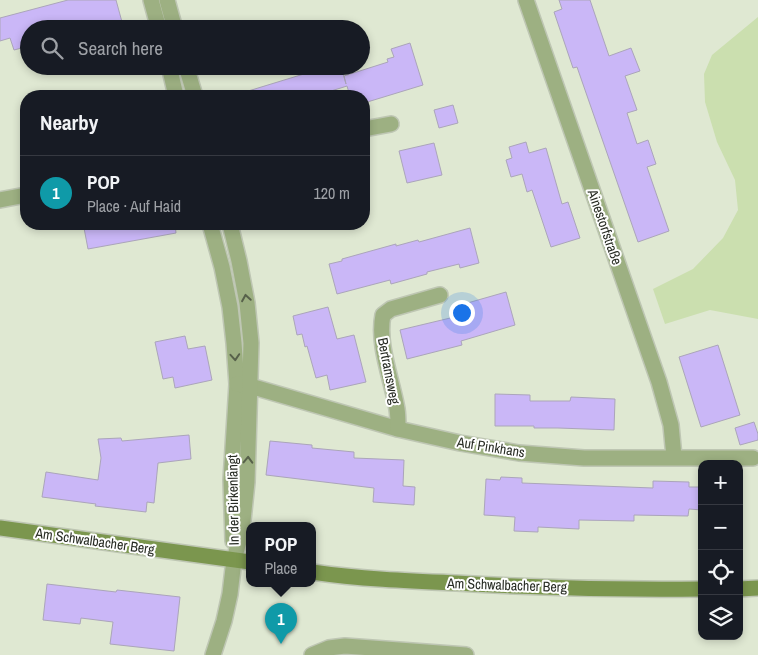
<!DOCTYPE html>
<meta charset="utf-8">
<style>
:root{--surface:#171b24;--page:#242831;--text:#f1f3f6;--muted:#9ea1a6;--line:#363941;--accent:#db2777}
body{margin:0;font-family:"Archivo Narrow",sans-serif;background:var(--page);color:var(--text)}
.controls{position:absolute;right:15px;bottom:15px;display:grid;overflow:hidden;border-radius:10px;box-shadow:0 2px 8px #0003}
.controls button{width:45px;height:45px;display:grid;place-items:center;padding:0;border:0;border-bottom:1px solid var(--line);background:var(--surface);color:var(--text);font:25px sans-serif}
.you{position:absolute;left:461px;top:312px;width:18px;height:18px;margin:-12px;border:4px solid #fff;border-radius:50%;background:#1a73e8;box-shadow:0 0 0 8px #1a73e833}
.badge{display:grid;place-items:center;width:32px;height:32px;border-radius:50%;background:var(--accent);color:#fff;font-size:16px;font-weight:700}
.pin{position:absolute;translate:-50% -41px;filter:drop-shadow(0 1px 2px #0008)}
.pin::after{content:'';position:absolute;top:26px;width:18px;height:15px;background:inherit;clip-path:polygon(0 0,100% 0,50% 100%)}
.popup{position:absolute;left:246px;top:522px;width:70px;height:65px;box-sizing:border-box;display:grid;place-content:center;border-radius:10px;background:var(--surface);filter:drop-shadow(0 1px 4px #0005);font-size:16px;white-space:nowrap;color:var(--muted)}
.popup b{font-size:19px;color:var(--text)}
.popup::after{content:'';position:absolute;left:50%;top:100%;margin-left:-10px;border:10px solid transparent;border-top-color:var(--surface)}
.list{margin:0;padding:0;list-style:none}
h2{display:flex;justify-content:space-between;align-items:center;height:65px;margin:0;padding:0 20px;font-size:21px}
h2 small{font-size:16px;font-weight:400;color:var(--muted)}
.list li{display:grid;grid-template-columns:32px 1fr auto;gap:15px;align-items:center;box-sizing:border-box;height:75px;padding:0 20px;border-top:1px solid var(--line)}
.list b{display:block;font-size:19px;white-space:nowrap}
.list p{margin:0;font-size:16px;white-space:nowrap;color:var(--muted)}
.list em{font-size:16px;font-style:normal;color:var(--muted)}
.icon{flex:none;width:28px;height:28px;fill:none;stroke:currentColor;stroke-width:2;stroke-linecap:round;stroke-linejoin:round}
.map{position:relative;flex:none;width:758px;height:655px;overflow:hidden}
.search{position:absolute;background:var(--surface);box-shadow:0 2px 8px #0003;left:20px;top:20px;width:350px;height:55px;display:flex;align-items:center;gap:12px;box-sizing:border-box;padding:0 18px;border-radius:28px;color:var(--muted);font-size:19px}
.panel{position:absolute;background:var(--surface);box-shadow:0 2px 8px #0003;left:20px;top:90px;width:350px;height:140px;border-radius:20px}
.map>svg:first-child{display:block}
</style>
<div class="map">
<svg width="758" height="655" viewBox="0 0 758 655">
<rect width="100%" height="100%" fill="#dfe8d2"/>
<path fill="#cbdfaf" d="M 758,17 L 758,319 L 710,310 L 665,324 L 653,289 L 693,269 L 723,238 L 738,210 L 735,180 L 717,142 L 705,102 L 704,74 L 712,55 Z"/>
<g fill="#cab7f7" stroke="#aba5ba">
<path d="M 68,0 L 116,0 L 122,22 L 97,29 L 29,29 L 29,46 L 14,50 L 10,38 L 0,41 L 0,18 Z"/>
<path d="M 559,0 L 590,0 L 609,56 L 631,48 L 640,71 L 625,76 L 637,110 L 627,113 L 637,144 L 648,140 L 656,164 L 647,167 L 669,231 L 638,242 L 577,67 L 573,68 L 554,12 L 562,9 Z"/>
<path d="M 410,43 L 423,85 L 364,103 L 364,96 L 350,96 L 347,86 L 315,96 L 246,96 L 245,92 L 330,66 L 341,66 L 346,84 L 344,76 L 388,62 L 387,59 L 394,57 L 391,49 Z"/>
<path d="M 453,105 L 458,123 L 439,128 L 434,110 Z"/>
<path d="M 526,142 L 529,153 L 546,148 L 562,204 L 568,202 L 580,238 L 551,247 L 532,190 L 527,192 L 522,174 L 511,177 L 506,160 L 512,158 L 509,147 Z"/>
<path d="M 434,143 L 442,175 L 407,183 L 399,151 Z"/>
<path d="M 94,224 L 175,224 L 176,233 L 88,249 L 84,228 L 95,226 Z"/>
<path d="M 470,228 L 479,263 L 460,268 L 459,264 L 427,272 L 427,274 L 391,284 L 390,280 L 337,294 L 329,264 L 342,261 L 342,259 L 396,244 L 396,246 L 418,240 L 419,242 Z"/>
<path d="M 506,292 L 515,325 L 461,341 L 462,345 L 407,359 L 400,330 L 467,314 L 464,304 Z"/>
<path d="M 328,307 L 337,339 L 354,335 L 366,382 L 330,390 L 327,375 L 316,378 L 307,346 L 305,347 L 302,334 L 297,335 L 293,316 Z"/>
<path d="M 185,336 L 188,349 L 205,346 L 212,380 L 175,388 L 173,377 L 163,379 L 155,342 Z"/>
<path d="M 718,345 L 740,415 L 701,427 L 679,357 Z"/>
<path d="M 495,394 L 530,395 L 530,401 L 570,401 L 571,397 L 615,399 L 614,430 L 558,428 L 534,428 L 534,426 L 495,426 Z"/>
<path d="M 754,422 L 758,434 L 758,440 L 740,445 L 735,428 Z"/>
<path d="M 189,435 L 191,459 L 158,463 L 154,503 L 147,502 L 146,512 L 95,506 L 96,504 L 42,497 L 46,472 L 98,480 L 101,458 L 98,439 L 121,438 L 122,441 Z"/>
<path d="M 270,441 L 312,445 L 312,448 L 354,452 L 354,458 L 404,460 L 403,486 L 415,487 L 414,505 L 373,502 L 374,488 L 266,475 Z"/>
<path d="M 501,477 L 522,478 L 522,483 L 653,488 L 653,481 L 689,482 L 689,487 L 702,487 L 702,510 L 689,509 L 688,516 L 634,515 L 634,521 L 579,520 L 579,529 L 538,527 L 538,532 L 514,531 L 515,517 L 484,515 L 486,479 L 500,480 Z"/>
<path d="M 47,584 L 116,592 L 117,590 L 180,597 L 174,651 L 110,644 L 113,622 L 81,618 L 80,624 L 43,620 Z"/>
</g>
<g fill="none" stroke-linecap="round" stroke-linejoin="round">
<g stroke="#bec6b3" stroke-width="18">
<g id="street">
<path d="M 151,0 L 159,29"/>
<path d="M 167,0 L 175,29"/>
<path d="M 526,0 L 659,382 L 671,425 L 674,457"/>
<path d="M 169,66 L 176,96"/>
<path d="M 186,66 L 195,96"/>
<path d="M 364,129 L 391,124"/>
<path d="M 0,200 L 26,195"/>
<path d="M 210,224 L 222,267 L 230,307 L 234,343 L 237,384 L 231,480 L 233,541"/>
<path d="M 237,384 L 250,386 L 398,429 L 460,443 L 519,453 L 584,458 L 753,458"/>
<path d="M 398,429 C 398,422 398,415 397,409 C 392,380 377,344 383,315 L 391,309 L 440,295"/>
<path d="M 213,655 L 224,621 L 230,594 L 234,560 L 242,530 L 247,482 L 251,343 L 247,303 L 239,261 L 230,224"/>
<path d="M 312,655 L 329,648 L 345,646 L 466,655"/>
</g>
</g>
<g stroke="#bec6b3" stroke-width="18">
<g id="secondary">
<path d="M 0,528 L 250,562"/>
<path d="M 312,572 C 359,579 408,581 456,583 C 538,588 620,590 702,589"/>
<path d="M 739,589 L 758,588"/>
</g>
</g>
<use href="#street" stroke="#9db082" stroke-width="15"/>
<use href="#secondary" stroke="#7b964e" stroke-width="15"/>
</g>
<defs><path id="oneway-chevron" d="M-2-3.5L2.5 0L-2 3.5" fill="none" stroke-width="1.6" stroke-linecap="round" stroke-linejoin="round" transform="scale(1.25)"/></defs>
<g stroke="#57614a">
<use href="#oneway-chevron" transform="translate(246 298) rotate(-99)"/>
<use href="#oneway-chevron" transform="translate(235 357) rotate(86)"/>
<use href="#oneway-chevron" transform="translate(248 460) rotate(-88)"/>
</g>
<g text-anchor="middle" dominant-baseline="central" stroke-width="4" stroke-linejoin="round" paint-order="stroke">
<g font-size="14" fill="#282c24" stroke="#fff">
<text transform="translate(605 227) rotate(71)">Ainestorfstraße</text>
<text transform="translate(389 371) rotate(79)">Bertramsweg</text>
<text transform="translate(491 447) rotate(9)">Auf Pinkhans</text>
<text transform="translate(233 500) rotate(-91)">In der Birkenlängt</text>
<text transform="translate(95 541) rotate(8)">Am Schwalbacher Berg</text>
<text transform="translate(507 585) rotate(2)">Am Schwalbacher Berg</text>
</g>
</g>
</svg>
<div class="controls">
<button>+</button>
<button>−</button>
<button><svg class="icon" aria-label="locate" viewBox="0 0 24 24"><circle cx="12" cy="12" r="6"/><path d="M12 2v4M12 18v4M2 12h4M18 12h4"/></svg></button>
<button><svg class="icon" aria-label="layers" viewBox="0 0 24 24"><path d="M12 4l9 5-9 5-9-5zM3 14l9 5 9-5"/></svg></button>
</div>
<div class="you"></div>
<div class="pin badge" style="left:281px;top:644px;background:#0f9aa8">1</div>
<div class="popup"><b>POP</b>Place</div>
<div class="search"><svg class="icon" aria-label="search" viewBox="0 0 24 24"><circle cx="10" cy="10" r="6"/><path d="M15 15l6 6"/></svg>Search here</div>
<section class="panel">
<h2>Nearby<small></small></h2>
<ul class="list">
<li><span class="badge" style="background:#0f9aa8">1</span><div><b>POP</b><p>Place · Auf Haid</p></div><em>120 m</em></li>
</ul>
</section>
</div>
